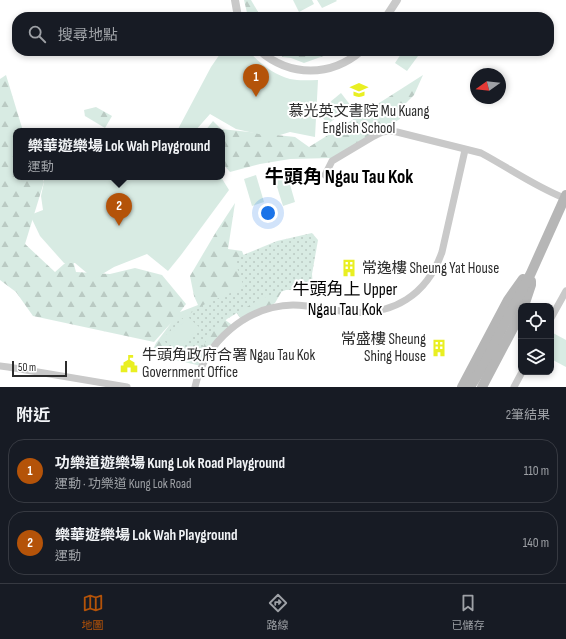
<!DOCTYPE html>
<html lang="zh-TW">
<meta charset="utf-8">
<style>
:root{--surface:#171b24;--page:#20242c;--text:#f1f3f6;--muted:#9ea1a6;--line:#363941;--accent:#b45309}
body{margin:0;font-family:"Sofia Sans Condensed","Noto Sans TC",sans-serif;background:var(--page);color:var(--text)}
.controls{position:absolute;right:12px;bottom:12px;display:grid;overflow:hidden;border-radius:8px;box-shadow:0 2px 6px #0003}
.controls button{width:36px;height:36px;display:grid;place-items:center;padding:0;border:0;border-bottom:1px solid var(--line);background:var(--surface);color:var(--text);font:20px sans-serif}
.compass{position:absolute;left:470px;top:68px;width:36px;height:36px;border-radius:50%;background:var(--surface);box-shadow:0 2px 6px #0003;rotate:255deg}
.scale{position:absolute;left:12px;bottom:10px;width:55px;box-sizing:border-box;padding-left:4px;border:2px solid #2c2c2c;border-top:0;font-size:11px;line-height:14px;white-space:nowrap;color:#2c2c2c;-webkit-text-stroke:3px #fff;paint-order:stroke}
.you{position:absolute;left:268px;top:213px;width:14px;height:14px;margin:-10px;border:3px solid #fff;border-radius:50%;background:#1a73e8;box-shadow:0 0 0 6px #1a73e833}
.badge{display:grid;place-items:center;width:26px;height:26px;border-radius:50%;background:var(--accent);color:#fff;font-size:13px;font-weight:700}
.pin{position:absolute;translate:-50% -33px;filter:drop-shadow(0 1px 2px #0008)}
.pin::after{content:'';position:absolute;top:21px;width:14px;height:12px;background:inherit;clip-path:polygon(0 0,100% 0,50% 100%)}
.popup{position:absolute;left:13px;top:128px;width:212px;height:52px;box-sizing:border-box;display:grid;place-content:center;border-radius:8px;background:var(--surface);filter:drop-shadow(0 1px 3px #0005);font-size:13px;white-space:nowrap;color:var(--muted)}
.popup b{font-size:15px;color:var(--text)}
.popup::after{content:'';position:absolute;left:50%;top:100%;margin-left:-8px;border:8px solid transparent;border-top-color:var(--surface)}
.list{margin:0;padding:0;list-style:none}
h2{display:flex;justify-content:space-between;align-items:center;height:52px;margin:0;padding:0 16px;font-size:17px}
h2 small{font-size:13px;font-weight:400;color:var(--muted)}
.list li{display:grid;grid-template-columns:26px 1fr auto;gap:12px;align-items:center;box-sizing:border-box;height:64px;margin:0 8px 8px;padding:0 8px;border:1px solid var(--line);border-radius:16px}
.list b{display:block;font-size:15px;white-space:nowrap}
.list p{margin:0;font-size:13px;white-space:nowrap;color:var(--muted)}
.list em{font-size:13px;font-style:normal;color:var(--muted)}
.icon{flex:none;width:22px;height:22px;fill:none;stroke:currentColor;stroke-width:2;stroke-linecap:round;stroke-linejoin:round}
.map{position:relative;flex:none;width:566px;height:387px;overflow:hidden}
.search{position:absolute;background:var(--surface);box-shadow:0 2px 6px #0003;left:12px;right:12px;top:12px;height:44px;display:flex;align-items:center;gap:10px;box-sizing:border-box;padding:0 14px;border-radius:16px;color:var(--muted);font-size:15px}
.sheet{height:196px;background:var(--surface)}
nav{display:flex;justify-content:space-around;align-items:center;box-sizing:border-box;height:56px;border-top:1px solid var(--line);background:var(--surface);font-size:11px;color:var(--muted)}
nav a{display:grid;justify-items:center;gap:2px}
nav .on{color:var(--accent)}
.map>svg:first-child{display:block}
</style>
<div class="map">
<svg width="566" height="387" viewBox="0 0 566 387">
<defs>
<pattern id="forest-firs" width="22" height="20" patternUnits="userSpaceOnUse"><rect width="22" height="20" fill="#d8ebe3"/><path d="M5 1l3.5 6h-7zM16 11l3.5 6h-7z" fill="#bacac3"/></pattern>
<pattern id="park-dots" width="8" height="8" patternUnits="userSpaceOnUse"><rect width="8" height="8" fill="#d8ebe3"/><path d="M2 2h.1M6 6h.1" fill="none" stroke="#bacac3" stroke-width="1.8" stroke-linecap="round"/></pattern>
</defs>
<rect width="100%" height="100%" fill="#fff"/>
<g fill="url(#forest-firs)">
<path d="M 244,0 L 251,0 L 261,17 L 248,17 Z"/>
<path d="M 275,51 L 330,51 L 329,54 L 304,63 L 291,58 L 283,57 Z"/>
<path d="M 6,75 L 23,131 L 16,131 L 16,177 L 42,177 L 44,182 L 25,244 L 55,272 L 72,257 L 76,272 L 110,274 L 135,268 L 162,275 L 186,304 L 180,312 L 198,305 L 194,296 L 190,276 L 216,232 L 235,203 L 228,249 L 242,251 L 253,280 L 287,282 L 275,303 L 242,321 L 229,301 L 221,317 L 235,327 L 201,366 L 151,354 L 156,343 L 171,323 L 154,342 L 33,316 L 16,292 L 0,280 L 0,79 Z"/>
<path d="M 423,75 L 414,95 L 401,108 L 400,119 L 332,158 L 290,159 L 260,164 L 230,172 L 222,163 L 222,131 L 205,131 L 213,121 L 221,129 L 295,137 L 309,147 L 376,105 Z"/>
<path d="M 96,107 L 112,116 L 105,128 L 85,116 L 84,110 Z"/>
</g>
<path fill="url(#park-dots)" d="M 312,233 L 318,240 L 312,274 L 313,289 L 286,290 L 272,295 L 260,299 L 227,319 L 209,335 L 196,361 L 183,358 L 163,340 L 175,323 L 205,304 L 244,287 L 235,262 L 243,255 L 277,241 Z"/>
<g fill="#d8ebe3">
<path d="M 293,0 L 312,0 L 314,4 L 299,12 Z"/>
<path d="M 317,0 L 336,0 L 337,1 L 322,8 Z"/>
<path d="M 222,51 L 249,51 C 259,64 275,75 290,79 C 299,81 309,80 318,80 L 315,137 L 290,132 L 280,135 L 263,135 L 236,129 L 210,114 L 195,131 L 177,131 L 211,67 Z"/>
<path d="M 403,51 L 411,51 L 418,56 L 407,71 L 395,63 Z"/>
<path d="M 341,93 L 351,106 L 328,124 L 318,112 Z"/>
<path d="M 287,174 L 295,202 L 283,206 L 274,177 Z"/>
<path d="M 256,175 L 264,202 L 252,206 L 244,179 Z"/>
<path d="M 44,177 L 111,177 L 112,179 L 119,177 L 221,177 L 229,190 L 181,255 L 168,271 L 147,254 L 114,267 L 94,279 L 75,263 L 64,263 L 40,236 L 30,215 L 43,210 L 41,196 L 44,182 Z"/>
<path d="M 188,317 L 199,327 L 179,348 L 168,338 Z"/>
<path d="M 553,333 L 566,340 L 566,367 L 551,359 L 551,337 Z"/>
</g>
<g fill="none" stroke-linecap="round" stroke-linejoin="round">
<g stroke="#c9c9c9" stroke-width="7">
<path d="M 325,175 L 332,161 L 374,136 L 382,132 L 390,131 L 397,132 L 481,153 C 509,168 534,186 564,198"/>
<path d="M 551,318 L 566,291"/>
<path d="M 0,366 L 8,367 L 127,387"/>
<path d="M 195,387 C 205,342 246,306 293,305 C 311,305 329,310 348,312 C 393,316 427,295 442,252 L 465,150"/>
<path d="M 514,387 L 522,372"/>
</g>
<g stroke="#c9c9c9" stroke-width="8">
<path d="M 235,0 L 238,17"/>
<path d="M 386,17 L 397,0"/>
<path d="M 260,51 C 290,77 331,77 361,51"/>
</g>
<g stroke="#b6b6b6" stroke-width="10">
<path d="M 524,306 L 531,285 L 531,281"/>
<path d="M 462,387 L 508,300 L 515,290 L 523,279"/>
<path d="M 470,387 L 482,368 L 531,273 L 566,195"/>
<path d="M 482,387 L 521,313"/>
</g>
</g>
<defs>
<g id="school-bare" transform="scale(1.38)"><path d="M0-5L7-2L0 1L-7-2ZM-4 1L0 2.5L4 1V4Q0 6-4 4Z" fill="#e9ef22" stroke="#fff" stroke-width="2.5" paint-order="stroke"/></g>
<g id="building-bare" transform="scale(1.38)"><path d="M-4-6H4V6H1V3H-1V6H-4ZM-2.5-4.3h1.7v1.8h-1.7ZM.8-4.3h1.7v1.8H.8ZM-2.5-1h1.7V.8h-1.7ZM.8-1h1.7V.8H.8Z" fill="#e9ef22" stroke="#fff" stroke-width="2.5" paint-order="stroke"/></g>
<g id="civic-bare" transform="scale(1.38)"><path d="M-.6-6.5H3V-4.5H.6V-3L4-1V1h2V6H-6V1h2V-1L-.6-3ZM-1.2 2.5V6h2.4V2.5Z" fill="#e9ef22" stroke="#fff" stroke-width="2.5" paint-order="stroke"/></g>
</defs>
<g fill-rule="evenodd">
<use href="#school-bare" x="359" y="90"/>
<use href="#building-bare" x="349" y="268"/>
<use href="#building-bare" x="439" y="348"/>
<use href="#civic-bare" x="129" y="364"/>
</g>
<g text-anchor="middle" dominant-baseline="central" stroke-width="4" stroke-linejoin="round" paint-order="stroke">
<g font-size="15" fill="#2c2c2c" stroke="#fff" text-anchor="start">
<text x="359" y="111" text-anchor="middle">慕光英文書院 Mu Kuang<tspan x="359" dy="17">English School</tspan></text>
<text x="362" y="268">常逸樓 Sheung Yat House</text>
<text x="426" y="339" text-anchor="end">常盛樓 Sheung<tspan x="426" dy="17">Shing House</tspan></text>
<text x="142" y="355">牛頭角政府合署 Ngau Tau Kok<tspan x="142" dy="17">Government Office</tspan></text>
</g>
<g font-size="17" fill="#000" stroke="#fff">
<text x="345" y="290">牛頭角上 Upper<tspan x="345" dy="20">Ngau Tau Kok</tspan></text>
</g>
<g font-size="19" font-weight="bold" fill="#000" stroke="#fff">
<text x="339" y="177">牛頭角 Ngau Tau Kok</text>
</g>
</g>
</svg>
<div class="controls">
<button><svg class="icon" aria-label="locate" viewBox="0 0 24 24"><circle cx="12" cy="12" r="6"/><path d="M12 2v4M12 18v4M2 12h4M18 12h4"/></svg></button>
<button><svg class="icon" aria-label="layers" viewBox="0 0 24 24"><path d="M12 4l9 5-9 5-9-5zM3 14l9 5 9-5"/></svg></button>
</div>
<svg class="compass" viewBox="-18 -18 36 36"><path d="M0-13l5 13h-10z" fill="#e53935"/><path d="M0 13l5-13h-10z" fill="#9ea1a6"/></svg>
<div class="scale">50 m</div>
<div class="you"></div>
<div class="pin badge" style="left:256px;top:97px">1</div>
<div class="pin badge" style="left:119px;top:226px">2</div>
<div class="popup"><b>樂華遊樂場 Lok Wah Playground</b>運動</div>
<div class="search"><svg class="icon" aria-label="search" viewBox="0 0 24 24"><circle cx="10" cy="10" r="6"/><path d="M15 15l6 6"/></svg>搜尋地點</div>
</div>
<section class="sheet">
<h2>附近<small>2筆結果</small></h2>
<ul class="list">
<li><span class="badge">1</span><div><b>功樂道遊樂場 Kung Lok Road Playground</b><p>運動 · 功樂道 Kung Lok Road</p></div><em>110 m</em></li>
<li><span class="badge">2</span><div><b>樂華遊樂場 Lok Wah Playground</b><p>運動</p></div><em>140 m</em></li>
</ul>
</section>
<nav>
<a class="on"><svg class="icon" aria-label="map" viewBox="0 0 24 24"><path d="M3 6l6-2 6 2 6-2v14l-6 2-6-2-6 2zM9 4v14M15 6v14"/></svg>地圖</a>
<a><svg class="icon" aria-label="directions" viewBox="0 0 24 24"><path d="M12 3l9 9-9 9-9-9zM9 14v-3h6M13 9l2 2-2 2"/></svg>路線</a>
<a><svg class="icon" aria-label="saved" viewBox="0 0 24 24"><path d="M7 4h10v16l-5-4-5 4z"/></svg>已儲存</a>
</nav>
